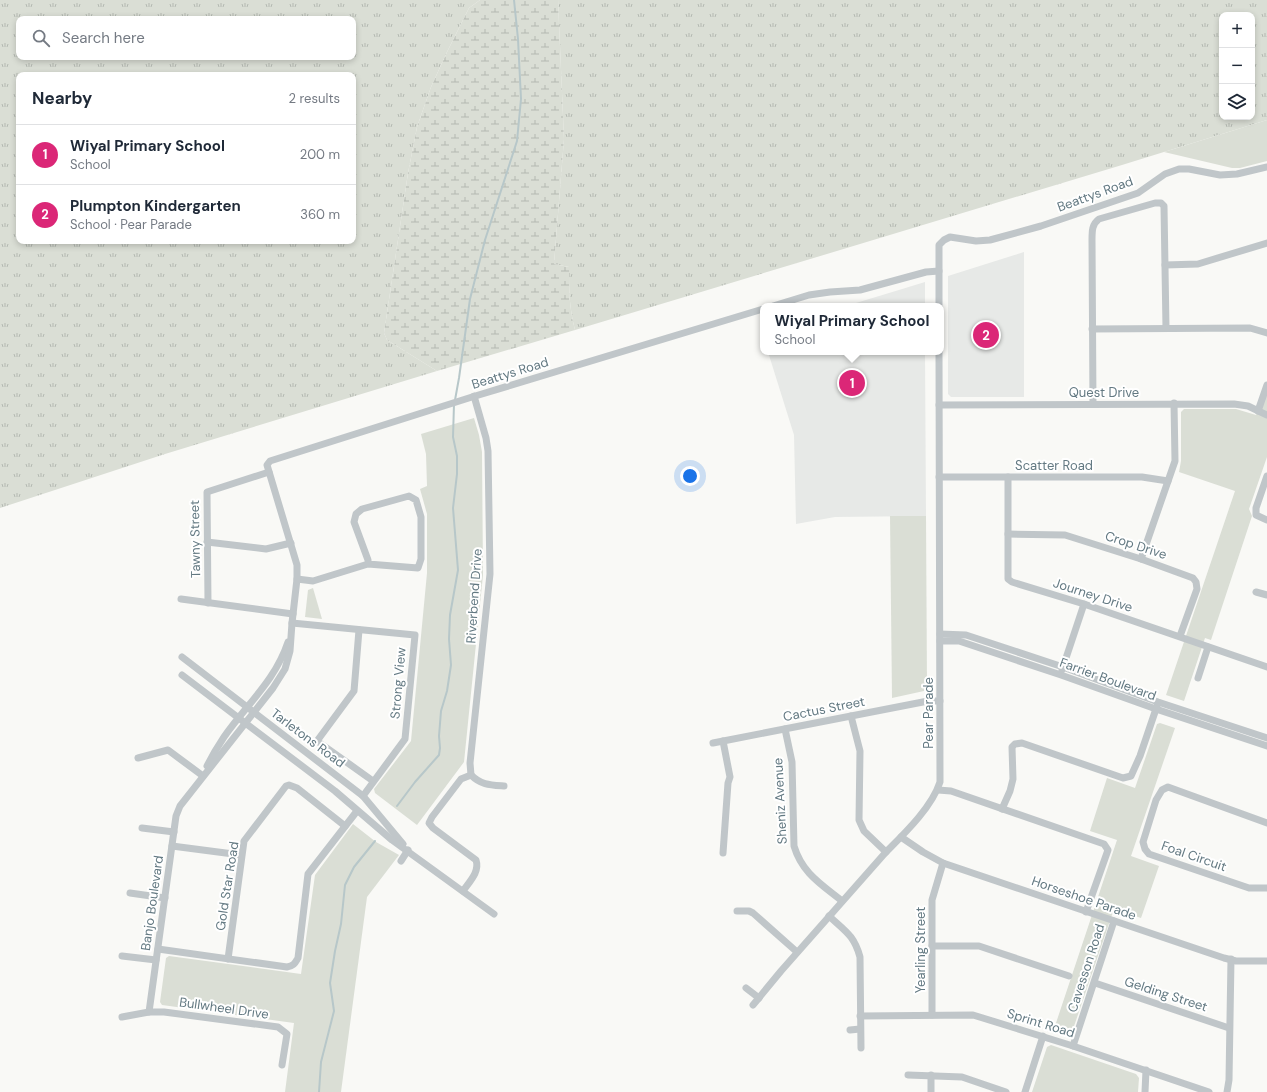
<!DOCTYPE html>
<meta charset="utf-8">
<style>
:root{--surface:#fff;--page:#f6f6f7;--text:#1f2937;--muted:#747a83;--line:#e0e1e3;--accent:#db2777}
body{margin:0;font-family:"DM Sans",sans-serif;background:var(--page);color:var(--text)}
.controls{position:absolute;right:12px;top:12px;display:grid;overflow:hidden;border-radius:8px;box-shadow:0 2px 6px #0003}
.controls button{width:36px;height:36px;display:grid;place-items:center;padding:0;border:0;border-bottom:1px solid var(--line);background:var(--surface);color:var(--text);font:20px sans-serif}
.you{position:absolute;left:690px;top:476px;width:14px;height:14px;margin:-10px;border:3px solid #fff;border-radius:50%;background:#1a73e8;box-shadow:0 0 0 6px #1a73e833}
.badge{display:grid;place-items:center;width:26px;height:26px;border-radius:50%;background:var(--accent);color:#fff;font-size:13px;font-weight:700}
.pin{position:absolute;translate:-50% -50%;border:2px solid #fff;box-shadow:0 1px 4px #0006}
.popup{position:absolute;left:760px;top:303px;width:184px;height:52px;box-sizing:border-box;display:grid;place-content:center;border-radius:8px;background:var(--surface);filter:drop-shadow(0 1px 3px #0005);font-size:13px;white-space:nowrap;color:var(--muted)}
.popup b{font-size:15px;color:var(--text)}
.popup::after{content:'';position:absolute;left:50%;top:100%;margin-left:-8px;border:8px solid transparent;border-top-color:var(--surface)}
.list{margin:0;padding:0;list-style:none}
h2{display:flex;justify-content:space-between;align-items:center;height:52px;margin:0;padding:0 16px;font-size:17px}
h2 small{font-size:13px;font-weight:400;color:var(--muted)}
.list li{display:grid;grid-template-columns:26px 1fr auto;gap:12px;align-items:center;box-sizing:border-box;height:60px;padding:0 16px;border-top:1px solid var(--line)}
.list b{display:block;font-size:15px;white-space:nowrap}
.list p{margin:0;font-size:13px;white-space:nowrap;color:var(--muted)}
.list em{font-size:13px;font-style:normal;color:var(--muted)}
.icon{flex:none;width:22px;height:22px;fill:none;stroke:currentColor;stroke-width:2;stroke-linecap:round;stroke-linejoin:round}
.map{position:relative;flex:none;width:1267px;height:1092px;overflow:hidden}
.search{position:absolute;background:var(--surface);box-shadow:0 2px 6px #0003;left:16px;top:16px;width:340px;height:44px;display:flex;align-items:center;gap:10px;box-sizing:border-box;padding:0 14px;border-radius:8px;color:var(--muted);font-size:15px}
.panel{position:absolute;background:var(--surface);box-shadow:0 2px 6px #0003;left:16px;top:72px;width:340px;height:172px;border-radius:8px}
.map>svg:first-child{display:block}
</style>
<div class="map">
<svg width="1267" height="1092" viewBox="0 0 1267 1092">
<defs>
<pattern id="grass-tufts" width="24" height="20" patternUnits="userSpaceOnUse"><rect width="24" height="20" fill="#daded5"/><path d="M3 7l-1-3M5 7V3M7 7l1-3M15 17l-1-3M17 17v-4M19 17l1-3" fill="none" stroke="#b4b9b2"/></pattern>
<pattern id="wetland-marsh" width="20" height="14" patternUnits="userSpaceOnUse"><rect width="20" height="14" fill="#daded5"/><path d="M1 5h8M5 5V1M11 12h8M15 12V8" fill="none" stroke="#b4b9b2"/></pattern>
</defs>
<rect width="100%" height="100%" fill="#f9f9f6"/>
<g fill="#e7e9e7">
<path d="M 1024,252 L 1024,397 L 951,397 L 948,394 L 948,276 Z"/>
<path d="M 925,282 L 925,306 L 846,306 L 889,293 Z"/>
<path d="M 768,352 L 925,352 L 926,516 L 835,517 L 796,524 L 794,435 Z"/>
</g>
<g fill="url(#grass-tufts)" fill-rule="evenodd">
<path d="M 0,0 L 480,0 L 469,8 L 447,52 L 431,87 L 417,127 L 408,173 L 384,333 L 387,340 L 437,371 L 165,454 L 0,508 ZM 19,19 L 353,19 L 353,57 L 19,57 ZM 19,75 L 353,75 L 353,241 L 19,241 Z"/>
<path d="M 558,0 L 1267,0 L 1267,120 L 1122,165 L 575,330 C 569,306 569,291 569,267 L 554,264 L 564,139 ZM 1222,15 L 1252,15 L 1252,117 L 1222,117 Z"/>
</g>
<path fill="url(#wetland-marsh)" d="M 480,0 L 558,0 L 564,139 L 554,264 L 569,267 C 569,291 569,306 575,330 L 437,371 L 387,340 L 384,333 L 408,173 L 417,127 L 431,87 L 447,52 L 469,8 Z"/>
<g fill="#daded5">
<path d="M 1267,120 L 1267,161 L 1240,168 L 1232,168 L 1164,152 Z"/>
<path d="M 1267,385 L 1267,457 L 1249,509 L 1252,516 L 1211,640 L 1205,638 L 1184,701 L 1166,695 L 1235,491 L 1179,472 L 1181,461 L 1181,412 L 1184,409 L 1236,409 L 1256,415 Z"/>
<path d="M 474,418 L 479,435 L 482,452 L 483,575 L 464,762 L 417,825 L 375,793 L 374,789 L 411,741 L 427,573 L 427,514 L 420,489 L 427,486 L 426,454 L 421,434 Z"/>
<path d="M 890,516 L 926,516 L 927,688 L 924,691 L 892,698 Z"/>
<path d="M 313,588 L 322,619 L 305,617 L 308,590 Z"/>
<path d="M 1160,723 L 1175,728 L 1131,856 L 1159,866 L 1141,918 L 1114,909 L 1071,1035 L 1068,1037 L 1053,1032 L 1117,840 L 1090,831 L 1107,778 L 1135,788 L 1157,724 Z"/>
<path d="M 353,824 L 376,842 L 399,855 L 367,897 L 341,1092 L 285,1092 L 294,1023 L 162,1005 L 160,1002 L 166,958 L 169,956 L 301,974 L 315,875 Z"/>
<path d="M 1051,1045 L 1136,1074 L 1139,1078 L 1138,1092 L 1032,1092 L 1047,1047 Z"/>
</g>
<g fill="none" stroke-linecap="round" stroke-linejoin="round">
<g stroke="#b7c7c9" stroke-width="2">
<path d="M 455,400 L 459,378 L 470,299 L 485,240 L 517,141 L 521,99 L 518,39 L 514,0"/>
<path d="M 397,806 L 415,782 L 439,755 L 440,748 L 439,736 L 441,711 L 447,691 L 451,665 L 449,639 L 450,615 L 458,570 L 453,508 L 457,474 L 457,456 L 453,437 L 454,404"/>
<path d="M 319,1092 L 321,1062 L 334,1011 L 330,983 L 335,951 L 341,924 L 345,885 L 354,867 L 375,841"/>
</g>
<g stroke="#c0c6c9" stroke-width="7">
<path d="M 1165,265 L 1198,264 L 1267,243"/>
<path d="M 773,306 L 809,295 L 830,292 L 860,290 L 926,272 L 939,271"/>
<path d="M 939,306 L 939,245 L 944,240 L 950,237 L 976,241 L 990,240 L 1041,226 L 1138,193 L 1165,174 L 1179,169 L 1189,169 L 1220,175 L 1237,174 L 1267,167"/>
<path d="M 1092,329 L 1250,328 L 1267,333"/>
<path d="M 1093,404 L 1092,240 C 1092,231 1092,224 1099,219 L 1155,203 L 1161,203 L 1164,206 L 1166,328"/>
<path d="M 939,405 L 1234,404 L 1248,406 L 1267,415"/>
<path d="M 1258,411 L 1267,385"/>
<path d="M 1267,476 L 1256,508 L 1256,515 L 1267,520"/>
<path d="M 939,477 L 1142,477 L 1168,481"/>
<path d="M 1008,477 L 1008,579 L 1012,582 L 1084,604 L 1267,667"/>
<path d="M 1008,534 L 1065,535 L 1141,559 L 1193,578 L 1196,582 L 1197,589 L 1180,636"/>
<path d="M 207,542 L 266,549 L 291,543"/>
<path d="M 1141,559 L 1175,461 L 1174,403"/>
<path d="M 297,579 L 313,581 L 368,564 L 418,568 L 421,559 L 421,517 L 416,500 L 409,496 L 362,509 L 356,514 L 354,522 L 368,560 L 368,564"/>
<path d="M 1256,592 L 1267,595"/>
<path d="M 181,599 L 293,614"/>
<path d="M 208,603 L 207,492 L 269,472"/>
<path d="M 292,623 L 415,635 L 405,739 L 363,796"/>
<path d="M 359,630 L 354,691 L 317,741 L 373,781"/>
<path d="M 940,634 L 966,635 L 1063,667 L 1158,702 L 1267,738"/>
<path d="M 940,641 L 959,641 L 1061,675 L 1156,709 L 1267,746"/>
<path d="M 182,657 L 363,796 L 403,844"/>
<path d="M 1062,670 L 1084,604"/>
<path d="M 182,675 L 335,791 L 392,840 L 494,914"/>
<path d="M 1198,678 L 1208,647"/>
<path d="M 851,716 L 860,751 L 859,820 L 864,831 L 886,852"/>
<path d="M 785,729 L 792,762 L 794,846 C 802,873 821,884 842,901"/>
<path d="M 723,741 L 730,777 L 728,783 L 723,853"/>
<path d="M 713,743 L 928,701 L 940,701"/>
<path d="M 138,758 L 168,750 L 203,776"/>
<path d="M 207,766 C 212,756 218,746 224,737 C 247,704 275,681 288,642"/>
<path d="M 471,775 L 470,763 L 490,574 L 488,451 L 486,438 L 474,396"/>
<path d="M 471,775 C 481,785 490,785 504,786"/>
<path d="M 938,790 L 951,791 L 1104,844 L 1108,850 L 1086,912"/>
<path d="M 1002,809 L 1010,791 L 1013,779 L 1012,747 L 1015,744 L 1022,743 L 1123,778 L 1131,776 L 1140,756 L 1157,706"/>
<path d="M 1267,823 L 1168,787 L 1162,790 L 1156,800 L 1143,842 L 1145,849 L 1149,854 L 1249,888 L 1267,888"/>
<path d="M 142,828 L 174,832"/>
<path d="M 901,837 L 923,852 L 943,863 L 1224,958 L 1236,961 L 1267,961"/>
<path d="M 172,846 L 241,855"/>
<path d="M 401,861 L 408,850"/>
<path d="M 463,891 C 469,882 480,872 476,860 L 433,828 L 429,823 L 432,817 L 461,779 L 471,775"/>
<path d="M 130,893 L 165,898"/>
<path d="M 737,911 L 749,911 L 753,913 L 797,952"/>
<path d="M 829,916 C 845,931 854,935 860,957 L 861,1048"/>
<path d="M 932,946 L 979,946 L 1069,976"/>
<path d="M 158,949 L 287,967 C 294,966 295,963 298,958 L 308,874 L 357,811"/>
<path d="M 122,956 L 156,960"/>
<path d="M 228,959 L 244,841 L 286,786 L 289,785 L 297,788 L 345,826"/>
<path d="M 1095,983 L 1229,1028"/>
<path d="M 746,988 L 759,998"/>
<path d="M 753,1005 L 781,971 L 886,852 C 905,833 932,807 940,782 L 939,352"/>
<path d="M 149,1012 L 164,1012 L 278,1027 L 287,1034 L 282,1065"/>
<path d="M 932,1015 L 932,900 L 943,863"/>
<path d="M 860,1016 L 973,1015 L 1073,1046 L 1209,1092"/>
<path d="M 122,1017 L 149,1012 L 176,816 L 180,806 L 273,688 L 285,669 L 290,651 L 292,623 L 297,579 L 297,565 L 267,465 L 270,461 L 472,397 L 763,309"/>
<path d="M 850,1030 L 860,1029"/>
<path d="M 1073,1046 L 1114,921"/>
<path d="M 908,1075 L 962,1077 L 1006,1092"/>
<path d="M 931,1092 L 931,1075"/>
<path d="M 1025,1092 L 1043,1036"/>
<path d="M 1145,1092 L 1146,1070"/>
<path d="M 1227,1092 L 1229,1080 L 1231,959"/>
</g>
</g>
<g text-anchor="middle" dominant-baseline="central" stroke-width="4" stroke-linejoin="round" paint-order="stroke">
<g font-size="13" fill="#637982" stroke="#fff">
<text transform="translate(1095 194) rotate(-20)">Beattys Road</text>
<text transform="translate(510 373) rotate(-17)">Beattys Road</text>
<text x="1104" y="392">Quest Drive</text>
<text x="1054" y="465">Scatter Road</text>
<text transform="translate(195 539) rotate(-91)">Tawny Street</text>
<text transform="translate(1136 545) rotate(18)">Crop Drive</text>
<text transform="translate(1093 595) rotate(18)">Journey Drive</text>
<text transform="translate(474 596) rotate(-86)">Riverbend Drive</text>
<text transform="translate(1108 679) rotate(20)">Farrier Boulevard</text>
<text transform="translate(398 683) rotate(-85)">Strong View</text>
<text transform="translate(824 709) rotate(-11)">Cactus Street</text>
<text transform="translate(928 713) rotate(-90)">Pear Parade</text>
<text transform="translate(308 738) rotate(37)">Tarletons Road</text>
<text transform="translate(780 801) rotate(-93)">Sheniz Avenue</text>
<text transform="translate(1194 856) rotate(19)">Foal Circuit</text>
<text transform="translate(227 886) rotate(-81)">Gold Star Road</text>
<text transform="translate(1084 898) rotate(19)">Horseshoe Parade</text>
<text transform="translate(152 903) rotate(-82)">Banjo Boulevard</text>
<text transform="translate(920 950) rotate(-90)">Yearling Street</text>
<text transform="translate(1086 968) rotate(-72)">Cavesson Road</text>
<text transform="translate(1166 994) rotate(18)">Gelding Street</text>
<text transform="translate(224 1008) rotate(8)">Bullwheel Drive</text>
<text transform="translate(1041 1023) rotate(17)">Sprint Road</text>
</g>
</g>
</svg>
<div class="controls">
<button>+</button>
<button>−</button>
<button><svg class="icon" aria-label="layers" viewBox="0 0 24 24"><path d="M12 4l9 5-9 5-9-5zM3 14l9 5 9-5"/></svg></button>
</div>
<div class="you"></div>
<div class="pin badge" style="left:852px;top:383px">1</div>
<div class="popup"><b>Wiyal Primary School</b>School</div>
<div class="pin badge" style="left:986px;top:335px">2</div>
<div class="search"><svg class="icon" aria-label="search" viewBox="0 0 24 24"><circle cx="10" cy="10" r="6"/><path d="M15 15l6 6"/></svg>Search here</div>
<section class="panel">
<h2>Nearby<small>2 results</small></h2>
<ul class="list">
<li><span class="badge">1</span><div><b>Wiyal Primary School</b><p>School</p></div><em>200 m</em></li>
<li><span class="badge">2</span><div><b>Plumpton Kindergarten</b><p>School · Pear Parade</p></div><em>360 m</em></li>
</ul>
</section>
</div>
